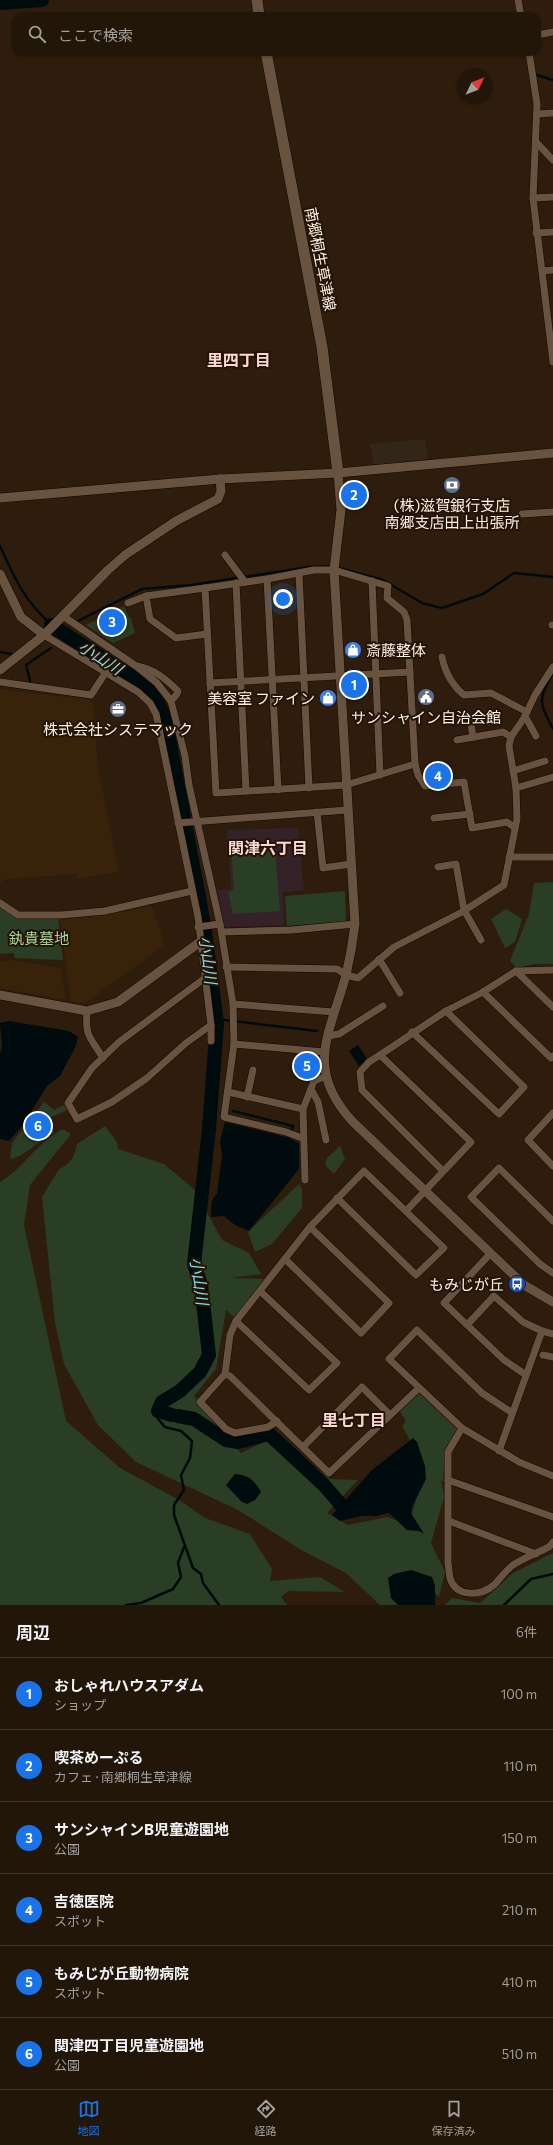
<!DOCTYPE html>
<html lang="ja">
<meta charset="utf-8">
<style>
:root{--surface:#221609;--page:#2a1f12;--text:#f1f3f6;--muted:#a29f9c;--line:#3f352a;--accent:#1a73e8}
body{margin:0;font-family:Commissioner,"Noto Sans JP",sans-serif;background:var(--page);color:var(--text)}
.compass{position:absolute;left:457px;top:68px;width:36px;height:36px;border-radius:50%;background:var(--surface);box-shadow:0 1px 3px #0004;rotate:47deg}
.you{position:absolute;left:283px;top:599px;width:14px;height:14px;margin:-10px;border:3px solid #fff;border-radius:50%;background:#1a73e8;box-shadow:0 0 0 6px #1a73e833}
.badge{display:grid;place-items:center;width:26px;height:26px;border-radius:50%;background:var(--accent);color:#fff;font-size:13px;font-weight:700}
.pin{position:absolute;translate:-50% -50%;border:2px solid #fff;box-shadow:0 1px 4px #0006}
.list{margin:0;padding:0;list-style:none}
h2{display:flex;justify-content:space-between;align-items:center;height:52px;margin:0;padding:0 16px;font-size:17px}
h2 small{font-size:13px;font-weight:400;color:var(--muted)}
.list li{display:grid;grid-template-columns:26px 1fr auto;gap:12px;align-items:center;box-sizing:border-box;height:72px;padding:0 16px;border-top:1px solid var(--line)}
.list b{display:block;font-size:15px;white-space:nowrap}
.list p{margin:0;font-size:13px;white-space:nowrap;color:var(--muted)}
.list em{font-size:13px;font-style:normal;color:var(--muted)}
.icon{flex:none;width:22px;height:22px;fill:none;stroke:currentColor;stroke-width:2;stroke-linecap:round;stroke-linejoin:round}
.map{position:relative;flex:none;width:553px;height:1605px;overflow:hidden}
.search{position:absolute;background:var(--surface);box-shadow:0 1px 3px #0004;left:12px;right:12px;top:12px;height:44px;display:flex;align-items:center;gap:10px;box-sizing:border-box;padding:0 14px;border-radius:12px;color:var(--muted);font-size:15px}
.sheet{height:484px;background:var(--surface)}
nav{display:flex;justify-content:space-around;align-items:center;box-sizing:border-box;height:56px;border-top:1px solid var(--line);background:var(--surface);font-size:11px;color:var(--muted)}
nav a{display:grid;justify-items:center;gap:2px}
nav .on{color:var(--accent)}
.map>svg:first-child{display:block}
</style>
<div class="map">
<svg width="553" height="1605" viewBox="0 0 553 1605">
<rect width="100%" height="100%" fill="#2e1d0c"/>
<path fill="#322618" d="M 425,439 L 428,459 L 374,465 L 370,444 Z"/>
<g fill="#38220a">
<path d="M 0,689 L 89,700 L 93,703 L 98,768 L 119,872 L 77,879 L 77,874 L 5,879 L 0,883 Z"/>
<path d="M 152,906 L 165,945 L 85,1003 L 71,1002 L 60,920 Z"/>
<path d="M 12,960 L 60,968 L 66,1000 L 0,988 L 0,961 Z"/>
</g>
<path fill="#352229" d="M 298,828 L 304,890 L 283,892 L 284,925 L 224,927 L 217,890 L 231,889 L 227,830 Z"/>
<g fill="#2a3d25">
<path d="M 124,606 L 129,617 L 131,618 L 135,633 L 113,643 L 86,625 Z"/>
<path d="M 275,848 L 280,911 L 233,914 L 228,892 L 234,890 L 231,849 Z"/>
<path d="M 553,882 L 553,964 L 534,964 L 517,968 L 510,961 L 529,914 L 534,883 Z"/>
<path d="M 345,891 L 346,921 L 287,926 L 285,896 Z"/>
<path d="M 0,906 L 16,915 L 58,916 L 63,960 L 15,958 L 14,953 L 0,954 Z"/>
<path d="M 506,909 L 522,919 L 515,942 L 505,948 L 491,919 Z"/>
<path d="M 44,1102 L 54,1110 L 64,1105 L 67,1110 L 47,1119 L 54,1133 C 39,1140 23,1158 10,1159 L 12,1143 Z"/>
<path d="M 105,1126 L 117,1142 L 118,1149 L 164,1164 L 195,1190 L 222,1240 L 249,1253 L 261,1274 L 230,1278 L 264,1279 L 235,1318 L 226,1310 L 216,1369 L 194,1396 L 241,1453 L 268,1440 L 283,1441 L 330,1479 L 358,1480 L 327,1513 L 348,1525 L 387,1517 L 409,1525 L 422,1477 L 414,1448 L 402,1426 L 406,1421 L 399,1410 L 419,1392 L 458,1429 L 445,1451 L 443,1482 L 441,1480 L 444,1497 L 431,1543 L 445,1572 L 439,1597 L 423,1581 L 403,1605 L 380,1605 L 346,1573 L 303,1551 L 238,1510 L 136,1462 L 98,1425 L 64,1364 L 55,1323 L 42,1197 L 59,1169 C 70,1165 75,1156 77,1144 Z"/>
<path d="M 63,1129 L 71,1134 L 30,1185 L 24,1225 L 66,1421 L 120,1468 L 181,1501 L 205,1518 L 250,1534 L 272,1569 L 270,1581 L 320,1577 L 345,1592 L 288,1591 L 281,1597 L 287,1605 L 0,1605 L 0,1182 C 24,1168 38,1141 63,1129 Z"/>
<path d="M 340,1146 L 345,1159 L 334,1174 L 325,1165 L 327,1158 Z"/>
<path d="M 299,1184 L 302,1189 L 302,1208 L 272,1244 L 255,1252 L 248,1232 Z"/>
<path d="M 553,1553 L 553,1605 L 445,1605 L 452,1598 L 480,1603 L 513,1573 Z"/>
</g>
<g fill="#000b0e">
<path d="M 9,1021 L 69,1031 L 78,1037 L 76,1046 L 60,1076 L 47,1086 L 23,1125 L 9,1141 L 0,1139 L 0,1053 L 2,1047 L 0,1023 Z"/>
<path d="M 358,1045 L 367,1059 L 359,1066 L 349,1051 Z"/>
<path d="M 225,1122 L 286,1137 L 299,1143 L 299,1169 L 249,1231 L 235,1225 L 224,1216 L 211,1217 C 211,1209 210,1200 217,1194 L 222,1155 L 220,1141 Z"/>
<path d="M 413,1438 L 417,1442 L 425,1466 L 426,1479 L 412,1507 L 411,1513 L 424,1534 L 419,1531 L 407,1530 L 389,1513 L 376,1516 L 361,1516 L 340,1521 L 332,1515 L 372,1470 Z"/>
<path d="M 235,1474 C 249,1475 255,1481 261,1492 L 255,1500 L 247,1504 L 242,1502 L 226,1485 Z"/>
<path d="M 411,1570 L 432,1577 L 435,1586 L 435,1605 L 398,1605 L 391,1598 L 388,1578 L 394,1574 Z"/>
</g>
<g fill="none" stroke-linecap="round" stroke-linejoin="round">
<g stroke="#000b0e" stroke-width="2.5">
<path d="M 537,75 L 553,80"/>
<path d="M 0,546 C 14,577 25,602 51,624"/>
<path d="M 339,568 L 383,580 L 422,603 L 442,608 L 483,594 L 514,573 L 553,577"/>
<path d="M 76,622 L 142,589 L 191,585 L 309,567 L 332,566"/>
<path d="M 0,652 L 11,654"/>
<path d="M 552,675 C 537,700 540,704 553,729"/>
<path d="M 30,681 L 26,665 L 51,648"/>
<path d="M 217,1019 L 317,1031"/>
<path d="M 233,1111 L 293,1126 L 289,1138"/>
<path d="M 158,1411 L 158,1419 L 165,1427 L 181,1431 L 192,1441 L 190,1458 L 181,1475 L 184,1490 L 174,1505 L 174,1515 L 193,1568 L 201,1574 L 203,1583 L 219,1605"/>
<path d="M 126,1605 L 141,1603 L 173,1589 L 181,1577 L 178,1563 L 184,1547"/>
<path d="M 504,1605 L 531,1579 L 553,1574"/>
</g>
<g stroke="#000b0e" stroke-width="14">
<path d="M 0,3 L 42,0"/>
<path d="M 51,625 L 143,684 L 156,699 L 165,717 L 204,924 L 217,1023 L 209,1129 L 194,1264 L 201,1285 L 209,1355 L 200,1372 L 180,1391 L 162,1402 L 158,1411 L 172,1415"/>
<path d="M 178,1416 L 194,1419 L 226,1440 L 238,1442 L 269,1434 L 324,1485 L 342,1506"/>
</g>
<g stroke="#160700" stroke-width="8">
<g id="minor">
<path d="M 518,0 L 521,16"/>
<path d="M 537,35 L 553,32"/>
<path d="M 529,52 L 537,104 L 533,198 L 553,362"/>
<path d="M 537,114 L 553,113"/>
<path d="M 536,142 L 553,160"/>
<path d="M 533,198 L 553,197"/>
<path d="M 536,233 L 553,232"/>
<path d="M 542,271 L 553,270"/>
<path d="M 522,514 L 553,512"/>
<path d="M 225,555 L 245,582"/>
<path d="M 314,570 L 334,570 L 388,586 L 387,598 L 404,612 L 407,620 L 415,764 L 346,785 L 216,793 L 205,588 L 267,579 Z"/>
<path d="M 299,573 L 309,788"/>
<path d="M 267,579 L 278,790"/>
<path d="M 372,581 L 380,775"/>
<path d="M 236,583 L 246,791"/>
<path d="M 205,588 L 146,596 L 150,619 L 176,638 L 207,634"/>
<path d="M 128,603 L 146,596"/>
<path d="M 63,616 L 136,666 L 157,683 L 171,701 L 185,756 L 189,785 L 220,924 L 233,1004 L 334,1012"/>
<path d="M 552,625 L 553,625"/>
<path d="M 44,635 L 138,692 L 150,703 L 156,714 L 198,917 L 211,1025 L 211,1041"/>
<path d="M 442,657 C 445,672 452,685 464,695 L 491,693 L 527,712"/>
<path d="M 137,666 C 154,669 166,679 178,691 L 177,694 L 171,701"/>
<path d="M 0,682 L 91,695 L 106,672"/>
<path d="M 210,683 L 410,672"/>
<path d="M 525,716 L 536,736"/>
<path d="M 470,718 L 473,737"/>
<path d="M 457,740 L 503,732 L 511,737"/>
<path d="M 415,764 L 418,775 L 425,786 L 464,782 L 472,828 L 507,822 L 515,828"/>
<path d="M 513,771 L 545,761"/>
<path d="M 516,788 L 553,777"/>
<path d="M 317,812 L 323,868 L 351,864"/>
<path d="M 434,818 L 470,814"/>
<path d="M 178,823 L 347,810"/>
<path d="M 509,857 L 553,857"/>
<path d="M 438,867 L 456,864 L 464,910 L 481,940"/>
<path d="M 0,903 L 18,915 L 61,915 L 105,911 L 192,891"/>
<path d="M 198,927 L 220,924"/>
<path d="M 222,932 L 292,930 L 355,924"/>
<path d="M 379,959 L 400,993"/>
<path d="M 226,967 L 337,969 L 346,975 L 358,978 L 394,947 L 462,912 L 504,885 L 517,819 L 516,788 L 509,746 L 511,737 L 524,718 L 535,695 L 553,667"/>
<path d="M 516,971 L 553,1007"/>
<path d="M 205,978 L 119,1042 L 92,1068 L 68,1103 L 77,1119 L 112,1102 L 147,1078 L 186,1043 L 211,1025"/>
<path d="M 483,992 L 551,1058 L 553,1056"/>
<path d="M 233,1004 L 234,1044 L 224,1117 L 286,1132 L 302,1138"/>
<path d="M 87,1011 C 85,1038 90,1036 103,1058"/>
<path d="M 412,1032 L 499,1114 L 524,1087 L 446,1011"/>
<path d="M 328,1036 L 339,1034 L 383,1006"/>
<path d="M 234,1044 L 324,1052"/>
<path d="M 380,1055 L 369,1062 L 360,1072 L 362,1090 L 443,1171"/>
<path d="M 311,1089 L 318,1102 L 326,1140"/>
<path d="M 228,1092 L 303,1109"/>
<path d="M 247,1097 L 253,1070"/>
<path d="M 553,1113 L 528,1140 L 553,1166"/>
<path d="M 305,1180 L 303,1109 L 314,1081 L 326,1076"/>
<path d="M 337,1198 L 416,1275 L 444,1248 L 364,1171 L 310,1227 L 236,1321 L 230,1335 L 225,1374 L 230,1376 L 329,1473 L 419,1388"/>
<path d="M 406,1211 L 471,1142 L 380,1055 L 446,1011 L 483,992 L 516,971 L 553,970"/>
<path d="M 553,1221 L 499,1168 L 471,1197 L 540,1264 L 553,1273"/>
<path d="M 490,1254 L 444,1303 L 504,1360 L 526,1375"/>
<path d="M 285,1259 L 361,1333 L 389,1303 L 310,1227"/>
<path d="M 236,1321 L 309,1390 L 337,1363 L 261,1292"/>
<path d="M 467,1325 L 494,1296 L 523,1322 L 542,1331 L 499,1451"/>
<path d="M 542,1331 L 553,1334"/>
<path d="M 543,1355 L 553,1357"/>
<path d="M 225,1374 L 200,1402 L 226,1429 L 235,1433 L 268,1427 L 277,1421"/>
<path d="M 511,1412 L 482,1393 L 417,1330 L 389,1359 L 462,1428 L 519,1462 L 553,1476"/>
<path d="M 462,1428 L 448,1452 L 448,1563 C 449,1568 449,1574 450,1578 C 456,1598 481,1596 494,1585 C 500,1579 506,1570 513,1565 C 524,1558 537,1553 549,1547 L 553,1542"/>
<path d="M 303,1447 L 362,1387 L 389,1414"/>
<path d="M 448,1480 L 553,1517"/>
<path d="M 449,1521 L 536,1554"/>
</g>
</g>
<g stroke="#160700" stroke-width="10">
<g id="tertiary">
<path d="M 338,473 L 341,510 L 334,570 L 355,924 C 353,941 350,958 346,975 C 330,1034 304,1068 352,1121 L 524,1285 L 553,1302"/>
<path d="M 0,498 L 220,479 L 338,473 L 553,453"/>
<path d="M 0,574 L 21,617 L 44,635"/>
<path d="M 0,670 L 44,635 L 108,570 L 125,555 L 176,521 L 218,499 L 221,491 L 220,479"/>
<path d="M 0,995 L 87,1011 L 118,1002 L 200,942"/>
</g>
</g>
<g stroke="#160700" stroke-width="12">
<g id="secondary">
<path d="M 257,0 L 259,16"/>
<path d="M 266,52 L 322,347 L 338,473"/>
</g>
</g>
<use href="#minor" stroke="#675340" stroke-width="7"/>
<use href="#tertiary" stroke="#675340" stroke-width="9"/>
<use href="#secondary" stroke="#675340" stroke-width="11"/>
</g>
<defs>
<g id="bank-disc" transform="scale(0.9)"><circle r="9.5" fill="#5c6f8a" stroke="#241404"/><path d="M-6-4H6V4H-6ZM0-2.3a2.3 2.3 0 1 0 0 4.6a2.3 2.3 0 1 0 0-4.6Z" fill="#fff"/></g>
<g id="shop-disc" transform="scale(0.9)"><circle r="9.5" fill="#3f7fe0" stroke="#241404"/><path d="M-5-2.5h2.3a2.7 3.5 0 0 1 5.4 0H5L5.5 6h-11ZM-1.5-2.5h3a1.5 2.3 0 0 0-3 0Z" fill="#fff"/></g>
<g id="civic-disc" transform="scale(0.9)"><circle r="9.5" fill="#5c6f8a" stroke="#241404"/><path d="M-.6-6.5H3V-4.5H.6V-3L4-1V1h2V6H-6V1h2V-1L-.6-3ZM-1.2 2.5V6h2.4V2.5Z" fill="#fff"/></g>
<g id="office-disc" transform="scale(0.9)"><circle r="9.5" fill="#5c6f8a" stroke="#241404"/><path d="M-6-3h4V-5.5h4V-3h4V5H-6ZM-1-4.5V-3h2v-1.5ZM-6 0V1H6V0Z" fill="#fff"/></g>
<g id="bus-disc" transform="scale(0.9)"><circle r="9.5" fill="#1a4fb4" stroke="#241404"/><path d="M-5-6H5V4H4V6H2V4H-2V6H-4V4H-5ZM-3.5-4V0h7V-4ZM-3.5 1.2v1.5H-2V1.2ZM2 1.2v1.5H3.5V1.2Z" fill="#fff"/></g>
</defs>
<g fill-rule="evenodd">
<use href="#bank-disc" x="452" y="485"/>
<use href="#shop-disc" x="353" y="650"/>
<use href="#civic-disc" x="426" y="697"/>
<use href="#shop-disc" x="328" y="698"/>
<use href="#office-disc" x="118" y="709"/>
<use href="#bus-disc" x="517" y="1284"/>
</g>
<g text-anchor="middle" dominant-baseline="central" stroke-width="4" stroke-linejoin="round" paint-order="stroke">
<g font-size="15" fill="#fcf0e5" stroke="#241404">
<text transform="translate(321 259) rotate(79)">南郷桐生草津線</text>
</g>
<g font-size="15" fill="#fcf0e5" stroke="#241404">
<text x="452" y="505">(株)滋賀銀行支店<tspan x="452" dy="17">南郷支店田上出張所</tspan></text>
<text x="366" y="650" text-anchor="start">斎藤整体</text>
<text x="315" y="698" text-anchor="end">美容室 ファイン</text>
<text x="426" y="717">サンシャイン自治会館</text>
<text x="118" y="729">株式会社システマック</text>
<text x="504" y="1284" text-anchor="end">もみじが丘</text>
</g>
<g font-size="15" fill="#a7d49c" stroke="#241404">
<text x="39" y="938">釻貴墓地</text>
</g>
<g font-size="16" font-weight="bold" fill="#fad6d7" stroke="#241404">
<text x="239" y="359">里四丁目</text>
<text x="268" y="847">関津六丁目</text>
<text x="354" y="1419">里七丁目</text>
</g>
<g font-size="16" font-style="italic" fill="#83dbef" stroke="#241404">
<text transform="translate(101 657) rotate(33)">小山川</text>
<text transform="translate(209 960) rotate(83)">小山川</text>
<text transform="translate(200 1281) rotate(82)">小山川</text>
</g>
</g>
</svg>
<svg class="compass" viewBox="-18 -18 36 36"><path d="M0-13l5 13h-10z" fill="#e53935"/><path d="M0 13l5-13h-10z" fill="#a29f9c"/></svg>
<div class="you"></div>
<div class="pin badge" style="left:354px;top:685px">1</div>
<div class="pin badge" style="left:354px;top:495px">2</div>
<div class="pin badge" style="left:112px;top:622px">3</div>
<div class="pin badge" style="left:438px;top:776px">4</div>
<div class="pin badge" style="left:307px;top:1066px">5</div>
<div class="pin badge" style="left:38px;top:1126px">6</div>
<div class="search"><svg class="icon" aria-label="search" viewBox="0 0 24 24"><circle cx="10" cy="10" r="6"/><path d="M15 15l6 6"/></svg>ここで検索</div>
</div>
<section class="sheet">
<h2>周辺<small>6件</small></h2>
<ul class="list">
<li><span class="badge">1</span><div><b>おしゃれハウスアダム</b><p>ショップ</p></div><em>100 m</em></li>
<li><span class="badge">2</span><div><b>喫茶めーぷる</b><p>カフェ · 南郷桐生草津線</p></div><em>110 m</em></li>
<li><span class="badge">3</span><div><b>サンシャインB児童遊園地</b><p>公園</p></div><em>150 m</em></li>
<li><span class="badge">4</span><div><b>吉徳医院</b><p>スポット</p></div><em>210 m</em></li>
<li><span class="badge">5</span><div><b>もみじが丘動物病院</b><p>スポット</p></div><em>410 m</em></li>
<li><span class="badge">6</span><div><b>関津四丁目児童遊園地</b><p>公園</p></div><em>510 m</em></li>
</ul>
</section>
<nav>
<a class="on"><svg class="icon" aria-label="map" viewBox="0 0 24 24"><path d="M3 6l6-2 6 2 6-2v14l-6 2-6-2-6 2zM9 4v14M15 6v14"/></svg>地図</a>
<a><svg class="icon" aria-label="directions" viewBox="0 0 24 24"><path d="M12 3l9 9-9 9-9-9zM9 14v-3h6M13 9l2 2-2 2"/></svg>経路</a>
<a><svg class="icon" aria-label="saved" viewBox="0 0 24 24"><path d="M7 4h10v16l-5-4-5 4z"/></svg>保存済み</a>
</nav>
